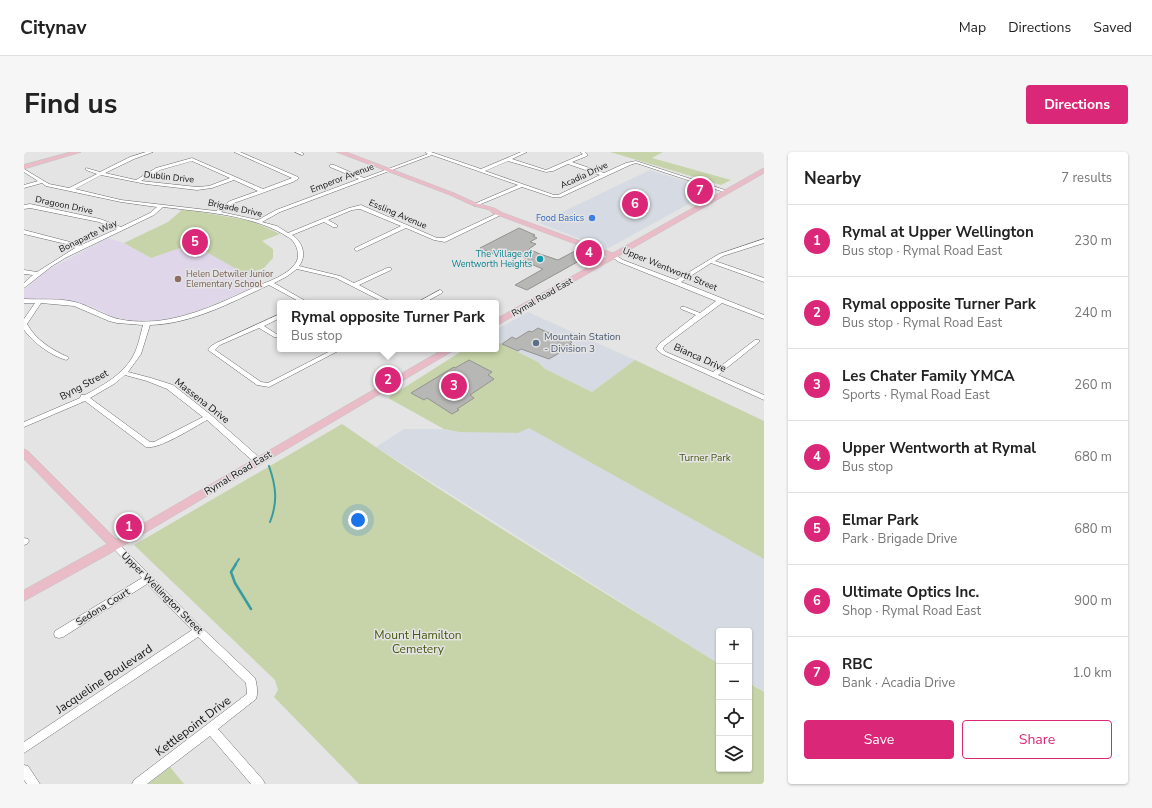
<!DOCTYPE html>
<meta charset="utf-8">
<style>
:root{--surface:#fff;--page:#f6f6f6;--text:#222;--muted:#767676;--line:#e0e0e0;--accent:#db2777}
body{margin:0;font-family:"Nunito Sans",sans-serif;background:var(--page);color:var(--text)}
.controls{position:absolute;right:12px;bottom:12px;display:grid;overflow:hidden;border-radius:4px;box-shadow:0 1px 3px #0004}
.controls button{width:36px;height:36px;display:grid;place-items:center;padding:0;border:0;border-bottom:1px solid var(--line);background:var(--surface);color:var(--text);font:20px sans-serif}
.you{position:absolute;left:334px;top:368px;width:14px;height:14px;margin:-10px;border:3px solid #fff;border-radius:50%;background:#1a73e8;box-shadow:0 0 0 6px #1a73e833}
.badge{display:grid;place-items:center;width:26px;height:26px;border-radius:50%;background:var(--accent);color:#fff;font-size:13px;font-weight:700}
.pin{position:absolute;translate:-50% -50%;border:2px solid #fff;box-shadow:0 1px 4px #0006}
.popup{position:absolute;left:253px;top:148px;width:222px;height:52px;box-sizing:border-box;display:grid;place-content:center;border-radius:4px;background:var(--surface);filter:drop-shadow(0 1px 3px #0005);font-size:13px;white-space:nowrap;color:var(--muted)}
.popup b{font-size:15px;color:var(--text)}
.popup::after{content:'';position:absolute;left:50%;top:100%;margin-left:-8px;border:8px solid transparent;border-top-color:var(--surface)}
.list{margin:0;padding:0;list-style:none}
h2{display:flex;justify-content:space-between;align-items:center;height:52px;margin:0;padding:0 16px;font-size:17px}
h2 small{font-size:13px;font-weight:400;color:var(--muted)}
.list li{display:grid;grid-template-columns:26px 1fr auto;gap:12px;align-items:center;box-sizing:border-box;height:72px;padding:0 16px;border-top:1px solid var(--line)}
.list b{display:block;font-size:15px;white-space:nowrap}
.list p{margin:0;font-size:13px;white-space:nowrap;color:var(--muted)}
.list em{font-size:13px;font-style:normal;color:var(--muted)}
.actions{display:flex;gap:8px;padding:12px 16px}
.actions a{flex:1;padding:9px 0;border:1px solid var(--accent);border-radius:4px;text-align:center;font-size:14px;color:var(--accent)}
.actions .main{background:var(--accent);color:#fff}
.icon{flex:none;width:22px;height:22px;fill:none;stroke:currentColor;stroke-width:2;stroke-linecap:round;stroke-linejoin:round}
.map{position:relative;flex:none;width:740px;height:632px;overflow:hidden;border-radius:4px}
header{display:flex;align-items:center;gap:24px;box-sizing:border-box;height:56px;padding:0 20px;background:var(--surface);border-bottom:1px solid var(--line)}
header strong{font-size:19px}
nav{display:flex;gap:22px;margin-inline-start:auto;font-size:14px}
.intro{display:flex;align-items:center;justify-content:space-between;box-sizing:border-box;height:96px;padding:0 24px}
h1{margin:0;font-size:28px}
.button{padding:10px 18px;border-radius:4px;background:var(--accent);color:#fff;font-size:14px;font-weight:700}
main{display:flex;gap:24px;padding:0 24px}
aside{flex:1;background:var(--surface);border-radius:4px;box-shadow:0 1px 3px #0004}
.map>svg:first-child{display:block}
</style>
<header>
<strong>Citynav</strong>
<nav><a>Map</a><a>Directions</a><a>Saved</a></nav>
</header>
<div class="intro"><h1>Find us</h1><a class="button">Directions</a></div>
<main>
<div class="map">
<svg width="740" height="632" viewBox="0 0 740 632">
<rect width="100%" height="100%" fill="#e4e4e5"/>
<g fill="#d6dae2">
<path d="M 626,18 L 690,38 L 583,97 L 515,71 Z"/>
<path d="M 504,160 L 611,208 L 568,240 L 521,217 L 514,210 L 472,189 L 472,178 Z"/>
<path d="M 505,275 L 740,407 L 740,540 L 725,530 L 725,479 L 695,479 L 695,512 L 352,295 L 380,277 L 420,277 L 435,280 Z"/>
</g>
<path fill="#e0d6ea" d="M 84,86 L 100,91 L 127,106 L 168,92 L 238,131 L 172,160 L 158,164 L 130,169 L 108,169 L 89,165 L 67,154 L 54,151 L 0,147 L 0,138 L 21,119 Z"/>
<g fill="#c7d4a9">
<path d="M 586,0 L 639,0 L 628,6 L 707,28 L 697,33 Z"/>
<path d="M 159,57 L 228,69 L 256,82 L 238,89 L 249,97 L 249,106 L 240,116 L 223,123 L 168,92 L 127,106 L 100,91 L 144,70 Z"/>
<path d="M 472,189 L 514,210 L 521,217 L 568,240 L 611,208 L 740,269 L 740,407 L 505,276 L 494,281 L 435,280 L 420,277 L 364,246 L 441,197 L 472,197 Z"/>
<path d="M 318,272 C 441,357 569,433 695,512 L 695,617 L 725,617 L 725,531 L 740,540 L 740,632 L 335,632 L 250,545 L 254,538 L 251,528 L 110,393 Z"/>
<path d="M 146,615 L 160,632 L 124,632 Z"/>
</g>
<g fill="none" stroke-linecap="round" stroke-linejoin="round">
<g stroke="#389ba0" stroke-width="2">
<path d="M 245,314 C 252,334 254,350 246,370"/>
<path d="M 211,413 L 215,407"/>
</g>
<path stroke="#389ba0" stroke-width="2.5" d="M 212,412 L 207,420 L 211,431 L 227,457"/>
</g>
<g fill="#b7b7b6" stroke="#949392">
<path d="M 495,76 L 511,83 L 509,84 L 513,86 L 506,90 L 512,92 L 505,97 L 516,102 L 534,108 L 551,99 L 564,104 L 503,138 L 491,133 L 519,117 L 499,109 L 502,106 L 490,101 L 486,100 L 480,103 L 475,101 L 472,103 L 456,96 Z"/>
<path d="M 514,176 L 538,187 L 540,186 L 548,190 L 546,192 L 550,194 L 540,201 L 537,200 L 525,207 L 497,197 L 494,199 L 478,192 L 488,185 L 492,187 L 505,179 L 508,180 Z"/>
<path d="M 445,208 L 468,220 L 464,223 L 470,227 L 446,243 L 450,246 L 433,257 L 435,258 L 428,262 L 403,246 L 400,248 L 387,241 L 430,215 L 431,216 Z"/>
</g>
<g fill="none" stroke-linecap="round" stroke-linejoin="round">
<g stroke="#6b6c6c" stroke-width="1">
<g id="minor">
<path d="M 122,0 L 129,0 L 110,7 L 81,21 L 112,28 L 132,16 L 168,6 L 239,37 L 268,26 L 210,0 L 216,0 L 274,25 L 274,27 L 269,30 L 210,51 L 197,60 L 234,68 L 252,58 L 335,27 L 306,15 L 306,13 L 310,13 L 340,26 L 404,2 L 401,0 L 407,0 L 457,17 L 497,0 L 503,0 L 488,7 L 522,18 L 559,2 L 556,0 L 561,0 L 563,2 L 563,4 L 548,10 L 580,21 L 602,11 L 612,9 L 704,39 L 700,40 L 612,11 L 606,13 L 537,45 L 528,45 L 498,35 L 452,54 L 450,54 L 450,52 L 494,33 L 408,3 L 256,60 L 238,70 L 253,74 L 264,81 L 325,56 L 337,53 L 413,86 L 420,86 L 474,61 L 479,62 L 421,90 L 410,88 L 382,76 L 333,99 L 331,98 L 331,96 L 377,74 L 336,57 L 328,58 L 304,68 L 313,73 L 313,75 L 309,75 L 300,70 L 268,83 C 279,90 283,104 275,114 L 316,124 L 330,131 L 363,116 L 367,116 L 367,118 L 335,133 L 369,151 L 361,151 L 312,126 L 273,117 L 262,125 L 250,131 L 285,151 L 278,151 L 245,133 C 208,150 168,172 126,173 L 117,202 L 104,220 L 127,226 L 149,233 L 187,263 L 237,307 L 238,309 L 234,312 L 231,311 L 183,268 C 170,275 135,298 122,295 L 61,249 L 0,275 L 0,270 L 56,246 L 57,243 L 61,243 C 78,234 98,223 108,206 C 114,196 116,184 119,173 L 93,171 L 85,169 L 50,154 L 17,151 L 3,172 C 12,188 28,198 44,205 L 45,206 L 42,208 C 26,203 10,191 0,178 L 0,167 L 11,151 L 0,151 L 0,147 C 17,148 35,146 51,150 C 63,153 74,160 85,164 C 99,170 118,170 133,169 C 168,165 201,149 233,134 C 246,129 263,123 271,112 C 277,104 273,93 267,87 C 265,85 261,84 259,82 C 224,62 178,60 139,55 L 130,63 L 43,105 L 28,114 L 0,136 L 0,131 L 9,123 L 0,122 L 0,118 L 13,120 L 51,96 L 42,92 L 0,82 L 0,78 L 46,90 L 55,94 L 93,77 L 75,70 L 6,56 L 0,57 L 0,53 L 6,52 L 76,67 L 97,75 L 126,61 L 133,55 L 97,50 L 22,34 L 18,31 L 0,36 L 0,33 L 14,29 L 0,20 L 0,17 L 25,32 L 45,36 L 73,22 L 62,18 L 62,16 L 76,20 L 106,5 ZM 168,9 L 206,26 L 185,34 L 173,35 L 117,29 L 136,18 ZM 484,9 L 522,20 L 529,19 L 544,12 L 576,23 L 534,43 L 530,43 L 461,19 ZM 77,23 L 122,32 L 173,38 L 188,36 L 210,28 L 234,39 L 206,49 L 192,59 L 97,48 L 51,37 ZM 101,223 L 123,229 L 143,237 L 179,265 L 130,290 L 126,290 L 66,246 L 90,232 Z"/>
<path d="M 271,0 L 277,0 L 280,2 L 278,3 Z"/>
<path d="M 740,87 L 740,91 L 699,104 L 691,109 L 740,126 L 740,130 L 687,111 L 657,130 L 740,163 L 740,167 L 698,151 L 640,194 L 639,197 L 642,200 L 689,220 L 731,188 L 735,188 L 735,190 L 694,223 L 740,243 L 740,248 L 638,202 L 632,197 L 635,192 L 672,163 L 657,157 L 657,155 L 661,155 L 676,161 L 692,149 L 595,110 L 585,103 L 590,102 L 599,108 L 652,128 L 695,102 Z"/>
<path d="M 416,138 L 418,139 L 418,141 L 400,151 L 392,151 Z"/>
<path d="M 256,162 L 256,166 L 240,174 L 254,183 L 254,185 L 250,185 L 235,176 L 196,193 L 191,198 L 237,230 L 244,231 L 310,197 L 318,197 L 245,235 L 233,233 L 184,198 L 187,194 L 192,191 Z"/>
<path d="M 0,386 L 4,387 L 5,389 L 3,392 L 0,393 Z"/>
<path d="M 91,390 L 94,391 L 178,476 L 231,526 C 233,532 234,542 232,547 L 194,577 L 239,628 L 241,632 L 227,632 L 186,584 L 123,632 L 108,632 L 110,628 L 223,542 L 222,531 L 174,485 L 0,601 L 0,590 L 168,478 L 123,432 L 39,485 L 35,486 L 31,485 L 30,482 L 31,479 L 118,426 L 88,395 L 87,393 L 88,391 Z"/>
<path d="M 0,613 L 4,614 L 16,632 L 3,632 L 0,628 Z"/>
</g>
</g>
<g stroke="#c1c1c1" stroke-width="1">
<g id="major">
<path d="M 47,0 L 57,0 L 0,17 L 0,13 Z"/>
<path d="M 313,0 L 322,0 L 430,41 L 454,52 L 470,56 L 479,61 L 589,101 L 738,17 L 740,16 L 740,21 L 472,174 L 472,167 L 584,104 L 468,61 L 466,58 L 450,54 L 426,43 Z"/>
<path d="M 420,197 L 432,197 L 85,402 L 0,449 L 0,438 L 83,392 L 0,307 L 0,297 L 4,299 L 92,387 Z"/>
</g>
</g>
<use href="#minor" fill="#fff" fill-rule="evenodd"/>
<use href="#major" fill="#e9bcc8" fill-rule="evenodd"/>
</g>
<circle fill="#3f7fe0" stroke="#e4e4e5" stroke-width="1.5" cx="568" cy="66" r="4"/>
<circle fill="#0f9aa8" stroke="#e4e4e5" stroke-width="1.5" cx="516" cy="107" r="4"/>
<circle fill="#8d6e63" stroke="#e4e4e5" stroke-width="1.5" cx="154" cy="127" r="4"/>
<circle fill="#5c6f8a" stroke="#e4e4e5" stroke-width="1.5" cx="512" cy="191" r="4"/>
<g text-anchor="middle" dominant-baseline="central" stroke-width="3" stroke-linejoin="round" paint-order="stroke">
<g font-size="9" fill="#111" stroke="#e4e4e5">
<text transform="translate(560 23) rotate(-25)">Acadia Drive</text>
<text transform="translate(145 25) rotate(6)">Dublin Drive</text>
<text transform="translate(318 26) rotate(-21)">Emperor Avenue</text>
<text transform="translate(40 53) rotate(12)">Dragoon Drive</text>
<text transform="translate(211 56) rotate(12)">Brigade Drive</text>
<text transform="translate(374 62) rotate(23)">Essling Avenue</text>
<text transform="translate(64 84) rotate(-26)">Bonaparte Way</text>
<text transform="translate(646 117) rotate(22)">Upper Wentworth Street</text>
<text transform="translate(518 145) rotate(-30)">Rymal Road East</text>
</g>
<g font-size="9" fill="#366cbe" stroke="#e4e4e5" text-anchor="end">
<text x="560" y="66">Food Basics</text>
</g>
<g font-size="9" fill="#0d838f" stroke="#e4e4e5" text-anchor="end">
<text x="508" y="102">The Village of<tspan x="508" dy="10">Wentworth Heights</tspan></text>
</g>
<g font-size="9" fill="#785e54" stroke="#e4e4e5" text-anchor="start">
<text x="162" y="122">Helen Detwiler Junior<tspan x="162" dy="10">Elementary School</tspan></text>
</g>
<g font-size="10" fill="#4e5e75" stroke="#e4e4e5" text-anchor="start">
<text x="520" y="185">Mountain Station<tspan x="520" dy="12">- Division 3</tspan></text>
</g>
<g font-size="10" fill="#111" stroke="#e4e4e5">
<text transform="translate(676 206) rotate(24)">Bianca Drive</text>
<text transform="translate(60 233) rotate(-28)">Byng Street</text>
<text transform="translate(178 249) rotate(38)">Massena Drive</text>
<text transform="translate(214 321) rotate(-31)">Rymal Road East</text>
<text transform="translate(138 441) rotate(45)">Upper Wellington Street</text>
<text transform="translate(79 455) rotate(-32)">Sedona Court</text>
</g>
<g font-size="10" fill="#47570c" stroke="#e4e4e5">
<text x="681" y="306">Turner Park</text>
</g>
<g font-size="12" fill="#47570c" stroke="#e4e4e5">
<text x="394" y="483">Mount Hamilton<tspan x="394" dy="14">Cemetery</tspan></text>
</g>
<g font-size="12" fill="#111" stroke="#e4e4e5">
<text transform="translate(80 527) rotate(-34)">Jacqueline Boulevard</text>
<text transform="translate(169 574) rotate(-37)">Kettlepoint Drive</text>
</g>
</g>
</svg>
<div class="controls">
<button>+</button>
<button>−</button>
<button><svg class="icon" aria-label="locate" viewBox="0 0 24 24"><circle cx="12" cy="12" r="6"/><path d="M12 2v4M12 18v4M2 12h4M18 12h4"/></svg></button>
<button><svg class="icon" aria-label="layers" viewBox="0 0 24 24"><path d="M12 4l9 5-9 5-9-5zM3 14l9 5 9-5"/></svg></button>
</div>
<div class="you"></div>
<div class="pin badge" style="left:105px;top:375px">1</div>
<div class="pin badge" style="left:364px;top:228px">2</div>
<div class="popup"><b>Rymal opposite Turner Park</b>Bus stop</div>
<div class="pin badge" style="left:430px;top:234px">3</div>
<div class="pin badge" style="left:565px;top:101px">4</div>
<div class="pin badge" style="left:171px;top:90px">5</div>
<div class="pin badge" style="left:611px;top:52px">6</div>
<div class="pin badge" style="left:676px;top:39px">7</div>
</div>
<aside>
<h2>Nearby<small>7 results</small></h2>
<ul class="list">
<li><span class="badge">1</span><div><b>Rymal at Upper Wellington</b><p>Bus stop · Rymal Road East</p></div><em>230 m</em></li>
<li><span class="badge">2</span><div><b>Rymal opposite Turner Park</b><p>Bus stop · Rymal Road East</p></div><em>240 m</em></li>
<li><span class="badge">3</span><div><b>Les Chater Family YMCA</b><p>Sports · Rymal Road East</p></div><em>260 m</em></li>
<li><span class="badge">4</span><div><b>Upper Wentworth at Rymal</b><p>Bus stop</p></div><em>680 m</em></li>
<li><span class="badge">5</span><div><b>Elmar Park</b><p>Park · Brigade Drive</p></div><em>680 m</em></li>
<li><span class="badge">6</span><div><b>Ultimate Optics Inc.</b><p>Shop · Rymal Road East</p></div><em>900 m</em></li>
<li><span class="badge">7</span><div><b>RBC</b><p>Bank · Acadia Drive</p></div><em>1.0 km</em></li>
</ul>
<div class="actions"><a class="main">Save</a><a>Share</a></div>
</aside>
</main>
